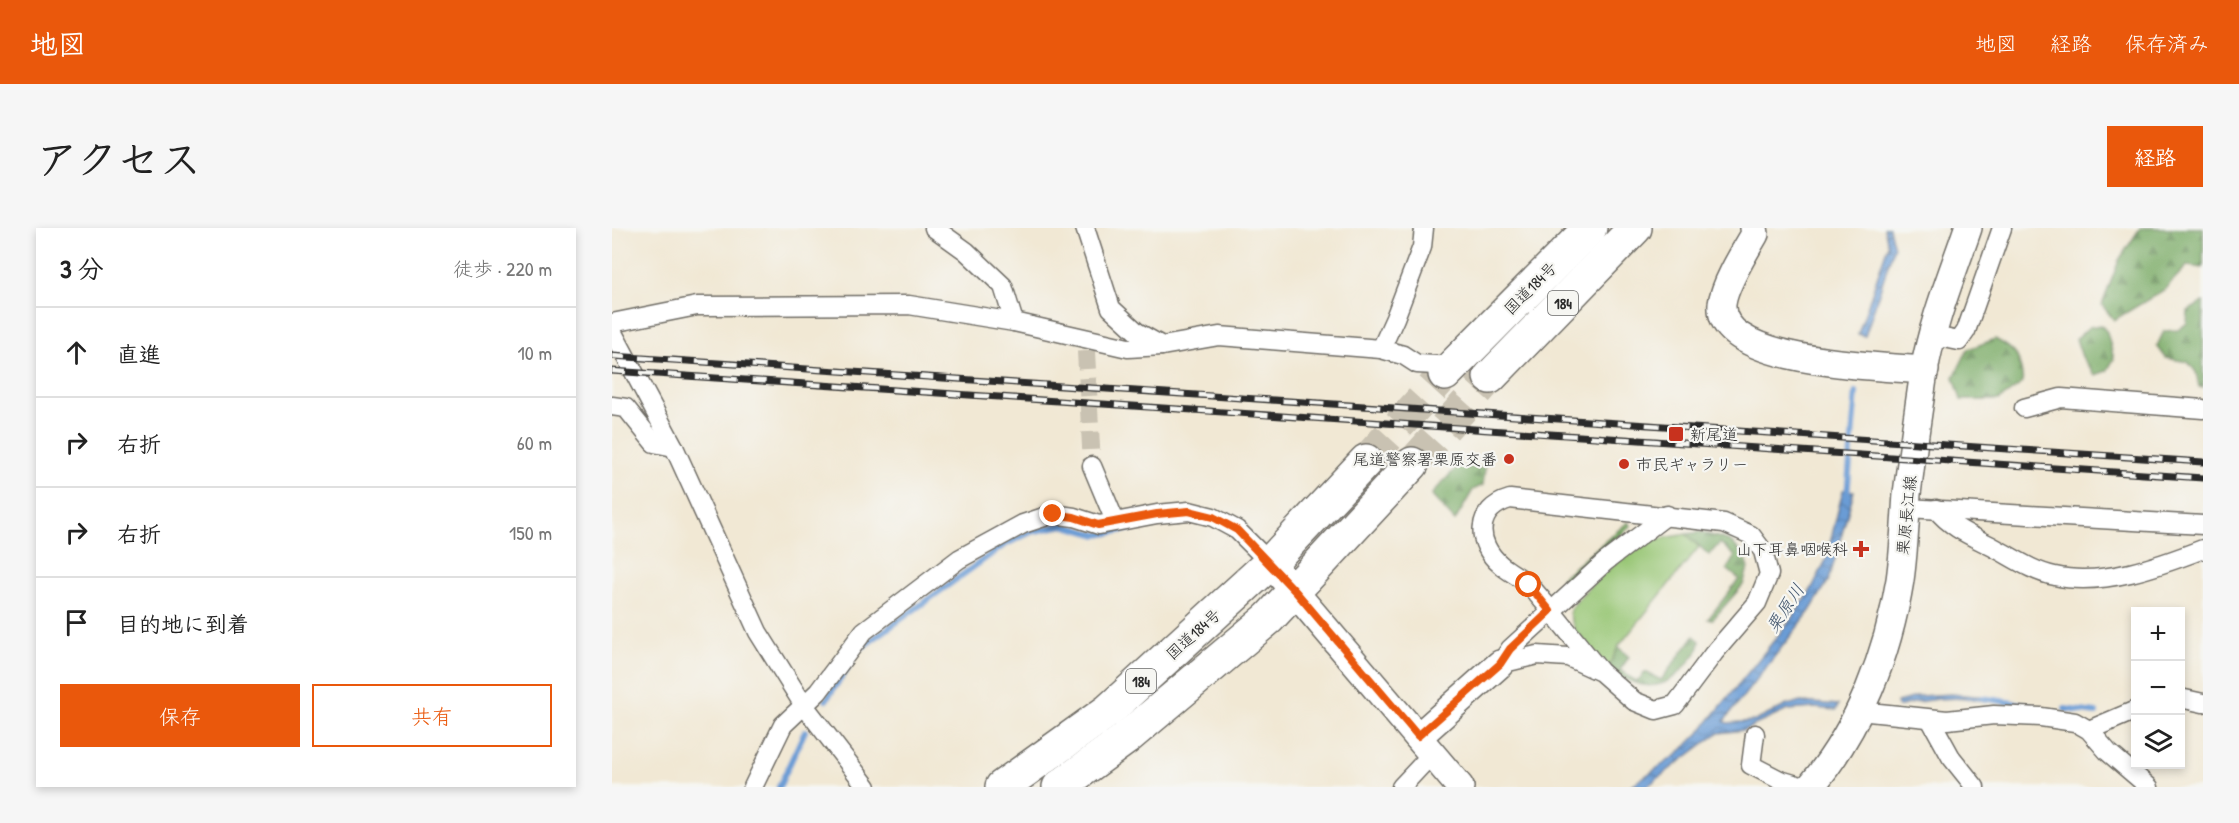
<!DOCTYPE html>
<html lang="ja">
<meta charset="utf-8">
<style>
:root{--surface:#fff;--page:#f6f6f6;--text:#222;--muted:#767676;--line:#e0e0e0;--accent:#ea580c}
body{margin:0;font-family:"Patrick Hand","Klee One",sans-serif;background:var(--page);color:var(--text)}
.controls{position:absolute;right:18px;bottom:18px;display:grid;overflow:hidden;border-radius:0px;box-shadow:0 3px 9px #0003}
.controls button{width:54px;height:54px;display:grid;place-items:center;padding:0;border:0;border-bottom:2px solid var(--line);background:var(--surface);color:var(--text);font:30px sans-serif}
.stop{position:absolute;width:18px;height:18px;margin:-14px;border:4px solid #ea580c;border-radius:50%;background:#fff}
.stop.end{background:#ea580c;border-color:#fff;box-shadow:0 2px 6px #0008}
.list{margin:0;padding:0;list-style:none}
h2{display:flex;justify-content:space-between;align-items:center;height:78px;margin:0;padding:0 24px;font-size:26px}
h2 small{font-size:20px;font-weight:400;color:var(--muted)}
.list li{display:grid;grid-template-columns:39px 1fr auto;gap:18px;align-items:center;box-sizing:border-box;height:90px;padding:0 24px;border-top:2px solid var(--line)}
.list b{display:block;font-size:22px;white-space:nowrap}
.list em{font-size:20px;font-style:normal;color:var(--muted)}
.actions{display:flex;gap:12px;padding:18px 24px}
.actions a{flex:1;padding:14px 0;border:2px solid var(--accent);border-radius:0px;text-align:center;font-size:21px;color:var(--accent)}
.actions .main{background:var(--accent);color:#fff}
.icon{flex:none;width:33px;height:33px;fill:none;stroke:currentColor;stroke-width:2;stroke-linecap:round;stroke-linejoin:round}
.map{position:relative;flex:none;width:1591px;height:559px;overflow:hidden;border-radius:0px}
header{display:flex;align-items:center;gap:36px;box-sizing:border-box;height:84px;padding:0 30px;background:var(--accent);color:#fff}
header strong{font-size:28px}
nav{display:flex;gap:33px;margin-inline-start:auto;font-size:21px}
.intro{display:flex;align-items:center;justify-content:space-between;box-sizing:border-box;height:144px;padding:0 36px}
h1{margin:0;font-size:42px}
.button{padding:15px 27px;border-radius:0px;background:var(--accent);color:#fff;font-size:21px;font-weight:700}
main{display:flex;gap:36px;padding:0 36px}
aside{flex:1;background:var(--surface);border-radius:0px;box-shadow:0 3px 9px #0003}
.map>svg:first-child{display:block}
</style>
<header>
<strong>地図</strong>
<nav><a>地図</a><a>経路</a><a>保存済み</a></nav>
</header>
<div class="intro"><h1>アクセス</h1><a class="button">経路</a></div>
<main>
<aside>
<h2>3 分<small>徒歩 · 220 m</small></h2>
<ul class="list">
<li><svg class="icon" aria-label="ahead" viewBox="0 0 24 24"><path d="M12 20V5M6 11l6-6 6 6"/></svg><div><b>直進</b></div><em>10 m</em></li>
<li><svg class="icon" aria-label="right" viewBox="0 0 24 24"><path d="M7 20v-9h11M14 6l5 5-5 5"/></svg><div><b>右折</b></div><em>60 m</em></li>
<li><svg class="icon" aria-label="right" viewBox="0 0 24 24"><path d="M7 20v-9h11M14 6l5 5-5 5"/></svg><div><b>右折</b></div><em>150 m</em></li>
<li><svg class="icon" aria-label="arrive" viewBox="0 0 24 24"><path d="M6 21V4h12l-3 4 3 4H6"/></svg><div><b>目的地に到着</b></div></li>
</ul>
<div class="actions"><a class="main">保存</a><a>共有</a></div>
</aside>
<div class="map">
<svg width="1591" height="559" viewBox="0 0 1591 559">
<defs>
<pattern id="forest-firs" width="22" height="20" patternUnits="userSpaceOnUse" patternTransform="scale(1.5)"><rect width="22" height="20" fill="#7aab66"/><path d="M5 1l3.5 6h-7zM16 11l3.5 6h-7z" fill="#648b54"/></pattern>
<pattern id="water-waves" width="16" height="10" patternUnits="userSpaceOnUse" patternTransform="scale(1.5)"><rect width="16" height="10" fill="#6b9cd5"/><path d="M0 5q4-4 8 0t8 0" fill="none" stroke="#587fad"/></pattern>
</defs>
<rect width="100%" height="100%" fill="#f6f6f2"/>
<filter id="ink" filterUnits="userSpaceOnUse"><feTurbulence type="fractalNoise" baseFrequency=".0167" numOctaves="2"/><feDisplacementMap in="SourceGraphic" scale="12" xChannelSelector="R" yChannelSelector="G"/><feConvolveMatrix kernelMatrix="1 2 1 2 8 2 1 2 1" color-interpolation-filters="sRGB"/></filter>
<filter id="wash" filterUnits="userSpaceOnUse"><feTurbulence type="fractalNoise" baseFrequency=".008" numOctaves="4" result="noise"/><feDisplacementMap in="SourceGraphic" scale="24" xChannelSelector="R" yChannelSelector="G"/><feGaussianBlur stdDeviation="1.35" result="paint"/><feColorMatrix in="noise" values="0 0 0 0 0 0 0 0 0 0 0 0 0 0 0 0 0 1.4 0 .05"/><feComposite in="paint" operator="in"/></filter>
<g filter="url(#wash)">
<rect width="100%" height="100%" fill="#f1e8d4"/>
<g fill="url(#forest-firs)" stroke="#526b48" stroke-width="1.5">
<path d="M 1528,0 L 1591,0 L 1591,40 L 1575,38 L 1552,62 L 1502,92 L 1490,77 L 1507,32 Z"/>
<path d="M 1591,74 L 1591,159 L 1587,159 L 1584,144 L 1576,134 L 1554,130 L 1545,118 L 1552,103 L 1566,102 L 1575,95 L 1576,83 Z"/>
<path d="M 1489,97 L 1495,104 L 1502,131 L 1495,143 L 1483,147 L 1470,129 L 1464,111 L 1477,99 Z"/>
<path d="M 1383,111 C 1406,123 1408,129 1411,155 L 1387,172 L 1349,172 L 1342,149 L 1356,121 Z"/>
<path d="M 845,239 L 873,240 L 871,257 L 861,262 L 843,293 L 819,267 Z"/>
<path d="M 1016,294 L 1019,298 L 955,354 L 949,350 Z"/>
<path d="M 1089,304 L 1118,313 L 1132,327 L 1136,340 L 1131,357 L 1101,391 L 1096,391 L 1127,351 L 1115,341 L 1123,328 L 1108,315 L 1097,327 L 1074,306 Z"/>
<path d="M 1082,408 L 1088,413 C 1088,422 1082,427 1077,434 C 1052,466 1027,463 996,440 L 1006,419 L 1017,429 L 1008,442 L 1025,454 L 1033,444 L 1049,452 Z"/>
</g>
<path fill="#98c674" stroke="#627850" stroke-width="1.5" d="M 1074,306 L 1087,319 L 1006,419 L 996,440 L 963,403 L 957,385 C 967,364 1018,319 1041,312 C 1052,309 1063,309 1074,306 Z"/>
<g fill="url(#water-waves)" stroke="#4b6480" stroke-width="1.5">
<path d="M 1272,0 L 1277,0 L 1282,19 L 1253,108 L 1246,106 L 1276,17 Z"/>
<path d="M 1231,262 L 1242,263 L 1217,352 L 1198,383 L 1112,493 L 1115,495 L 1143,493 L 1175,477 L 1189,474 L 1226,477 L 1224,482 L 1203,480 L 1176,482 L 1132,502 L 1106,505 L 1034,559 L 1017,559 L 1066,526 L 1088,504 L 1181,389 L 1199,362 L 1214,332 Z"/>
<path d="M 1339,466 L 1376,469 L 1375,473 C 1346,468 1315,470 1286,479 L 1285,474 L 1307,468 Z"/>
</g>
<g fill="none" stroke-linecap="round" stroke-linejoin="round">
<g stroke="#6b9cd5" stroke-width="6">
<path d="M 1235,268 L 1244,164"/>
<path d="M 250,419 L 392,317 L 419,304 L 451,297 L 486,307 L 552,294"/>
<path d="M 1370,470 L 1420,478"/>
<path d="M 214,472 L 236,439"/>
<path d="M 1453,481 L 1484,485"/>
<path d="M 167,559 L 193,503"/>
</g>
</g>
</g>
<g filter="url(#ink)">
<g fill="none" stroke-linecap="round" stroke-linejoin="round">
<path stroke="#c9c2b2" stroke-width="18" stroke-dasharray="18 9" stroke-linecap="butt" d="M 474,123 L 480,238"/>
<g stroke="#c9c2b2" stroke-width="33" stroke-dasharray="33 16" stroke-linecap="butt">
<path d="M 754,233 L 833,146"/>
<path d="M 800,236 L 878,149"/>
</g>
<g stroke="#706d66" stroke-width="21">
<g id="street">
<path d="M 322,0 L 354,23 L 391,58 L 402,94"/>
<path d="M 473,0 L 499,80 L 525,104 L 550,118"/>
<path d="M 0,95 L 85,78 L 297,77 L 402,94 L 516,120 L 550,118 L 607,108 L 769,121 L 791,127 L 805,136 L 841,138"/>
<path d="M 0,103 L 62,219 L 146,404 L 191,476 L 255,559"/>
<path d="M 1322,108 L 1347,113 L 1354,103 L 1390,0"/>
<path d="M 769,121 L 783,90 L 810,19 L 812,0"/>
<path d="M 0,178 L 14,180 L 42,215 L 62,219"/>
<path d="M 1412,180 L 1449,170 L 1591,181"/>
<path d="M 480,238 L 503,293"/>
<path d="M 1295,280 L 1591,297"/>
<path d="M 1324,281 C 1339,300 1360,308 1381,319 C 1400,329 1421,344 1443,348 C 1490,359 1547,338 1591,321"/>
<path d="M 888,436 L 925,427 L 956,429 L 989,444 L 1022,473 L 1044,482 L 1063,477 L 1102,425 L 1145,375 L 1157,346 L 1151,323 L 1139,307 L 1112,295 L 898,271 C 863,281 863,315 889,337 C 898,345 911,350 919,359 C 943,386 965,416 989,444"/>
<path d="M 888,436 L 898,421 L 993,334 L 1055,287"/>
<path d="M 1568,470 L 1591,475"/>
<path d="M 1247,483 L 1335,492 L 1382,487 L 1429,489 L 1463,494 L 1477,502 L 1496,524 L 1537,559"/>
<path d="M 1318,491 L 1339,529 L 1363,559"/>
<path d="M 1477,502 L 1524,482"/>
<path d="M 1143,506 L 1139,537 L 1168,552 L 1192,559"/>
<path d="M 141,559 L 171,497 L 206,464 L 252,403 L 347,331 L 411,296 L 441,286 L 462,289 L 487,297 L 545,286 L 577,283 L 601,289 L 625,302 L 658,335"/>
<path d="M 789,559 L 820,526"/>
</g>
</g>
<g stroke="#706d66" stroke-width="30">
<g id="secondary">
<path d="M 1142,0 L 1143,6 C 1133,23 1112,57 1110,76 C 1105,137 1272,138 1313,142"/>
<path d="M 658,335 L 848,559"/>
<path d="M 806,509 L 888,436"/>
<path d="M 1198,559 C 1247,502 1276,426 1288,352 C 1292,324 1293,295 1295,266 C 1300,226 1306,184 1312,144 C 1320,95 1340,47 1356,0"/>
</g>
</g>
<g stroke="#706d66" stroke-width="36">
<g id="highway">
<path d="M 833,146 L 978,0"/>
<path d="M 878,149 L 1023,0"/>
<path d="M 390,559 L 496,483 L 658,335 L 754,233"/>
<path d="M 447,559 L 513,511 L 657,390 L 800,236"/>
</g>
</g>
<use href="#street" stroke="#fff" stroke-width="18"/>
<use href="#secondary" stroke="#fff" stroke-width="27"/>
<use href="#highway" stroke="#fff" stroke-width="33"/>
<g stroke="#2b2b2b" stroke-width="7">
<g id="rail">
<path d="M 0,128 L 1591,234"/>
<path d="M 0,143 L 1591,250"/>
</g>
</g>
<use href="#rail" stroke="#f6f6f2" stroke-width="4.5" stroke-dasharray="14" stroke-linecap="butt"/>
</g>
</g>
<g fill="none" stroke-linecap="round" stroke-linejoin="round" filter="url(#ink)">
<path stroke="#ea580c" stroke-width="8" d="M 441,286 L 462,289 L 486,297 L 545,286 L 577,283 L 601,289 L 625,302 L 684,364 L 806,508 L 888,436 L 898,421 L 938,383 L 917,357"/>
</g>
<g fill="#c8321e" stroke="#f6f6f2" stroke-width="2">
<rect x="1056" y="198" width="16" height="16" rx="3"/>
<circle cx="897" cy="231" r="6"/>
<circle cx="1012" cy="236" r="6"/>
<path d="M1246 312h6v6h6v6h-6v6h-6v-6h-6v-6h6z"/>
</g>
<g text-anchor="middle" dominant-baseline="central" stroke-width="4.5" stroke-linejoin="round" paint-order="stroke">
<g fill="#f6f6f2" stroke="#686867" stroke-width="1.5">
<rect x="936" y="63" width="30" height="24" rx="4.5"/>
<rect x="514" y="441" width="30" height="24" rx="4.5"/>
</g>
<g font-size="15" font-weight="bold" fill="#2b2b2b">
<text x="951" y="75">184</text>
<text x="529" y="453">184</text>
</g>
<g font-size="16" fill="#2b2b2b" stroke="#f6f6f2">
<text transform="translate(918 60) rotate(-45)">国道184号</text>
<text transform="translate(1294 287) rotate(-84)">栗原長江線</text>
<text transform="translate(581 406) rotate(-42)">国道184号</text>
</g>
<g font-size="16" fill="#2b2b2b" stroke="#f6f6f2" text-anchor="start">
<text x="1078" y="206">新尾道</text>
<text x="885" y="231" text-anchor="end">尾道警察署栗原交番</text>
<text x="1024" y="236">市民ギャラリー</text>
<text x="1236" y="321" text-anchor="end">山下耳鼻咽喉科</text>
</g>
<g font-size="18" font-style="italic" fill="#45586f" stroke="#f6f6f2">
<text transform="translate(1173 380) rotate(-57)">栗原川</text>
</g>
</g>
</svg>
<div class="controls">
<button>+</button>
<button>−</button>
<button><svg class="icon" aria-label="layers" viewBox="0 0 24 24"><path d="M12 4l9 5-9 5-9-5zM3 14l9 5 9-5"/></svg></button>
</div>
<div class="stop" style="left:917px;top:357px"></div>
<div class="stop end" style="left:441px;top:286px"></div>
</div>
</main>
